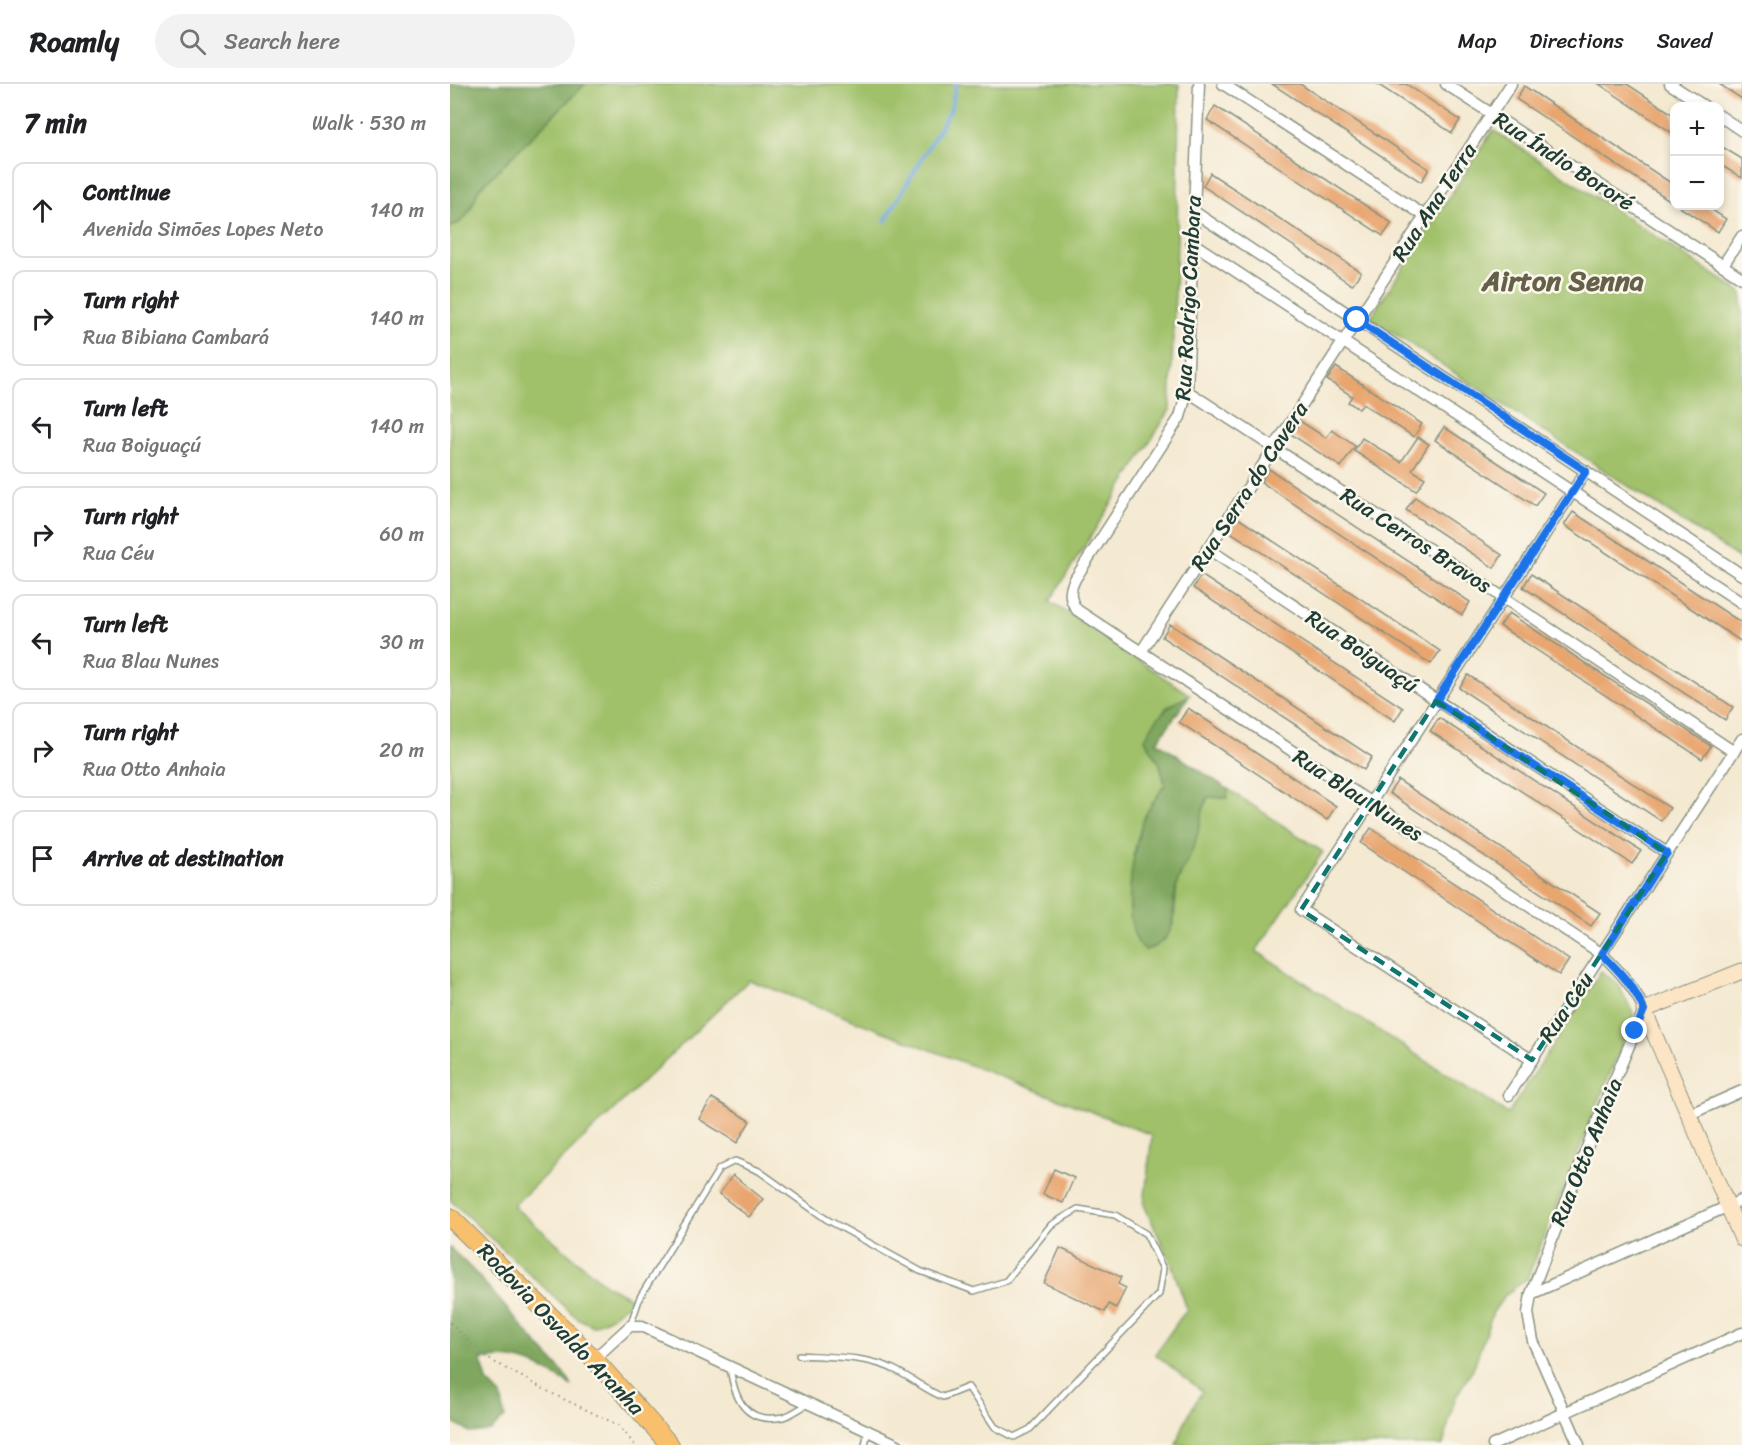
<!DOCTYPE html>
<meta charset="utf-8">
<style>
:root{--surface:#fff;--page:#f2f2f2;--text:#202124;--muted:#757577;--line:#e0e0e0}
body{margin:0;font-family:Sriracha,sans-serif;background:var(--page);color:var(--text)}
.controls{position:absolute;right:18px;top:18px;display:grid;overflow:hidden;border-radius:12px;box-shadow:0 3px 9px #0003}
.controls button{width:54px;height:54px;display:grid;place-items:center;padding:0;border:0;border-bottom:2px solid var(--line);background:var(--surface);color:var(--text);font:30px sans-serif}
.stop{position:absolute;width:18px;height:18px;margin:-14px;border:4px solid #1a73e8;border-radius:50%;background:#fff}
.stop.end{background:#1a73e8;border-color:#fff;box-shadow:0 2px 6px #0008}
.list{margin:0;padding:0;list-style:none}
h2{display:flex;justify-content:space-between;align-items:center;height:78px;margin:0;padding:0 24px;font-size:26px}
h2 small{font-size:20px;font-weight:400;color:var(--muted)}
.list li{display:grid;grid-template-columns:39px 1fr auto;gap:18px;align-items:center;box-sizing:border-box;height:96px;margin:0 12px 12px;padding:0 12px;border:2px solid var(--line);border-radius:12px}
.list b{display:block;font-size:22px;white-space:nowrap}
.list p{margin:0;font-size:20px;white-space:nowrap;color:var(--muted)}
.list em{font-size:20px;font-style:normal;color:var(--muted)}
.icon{flex:none;width:33px;height:33px;fill:none;stroke:currentColor;stroke-width:2;stroke-linecap:round;stroke-linejoin:round}
.map{position:relative;flex:none;width:1292px;height:1361px;overflow:hidden}
header{display:flex;align-items:center;gap:36px;box-sizing:border-box;height:84px;padding:0 30px;background:var(--surface);border-bottom:2px solid var(--line)}
header strong{font-size:28px}
nav{display:flex;gap:33px;margin-inline-start:auto;font-size:21px}
.search{width:420px;height:54px;background:var(--page);display:flex;align-items:center;gap:15px;box-sizing:border-box;padding:0 21px;border-radius:33px;color:var(--muted);font-size:22px}
main{display:flex}
aside{flex:1;background:var(--surface)}
.map>svg:first-child{display:block}
</style>
<header>
<strong>Roamly</strong>
<div class="search"><svg class="icon" aria-label="search" viewBox="0 0 24 24"><circle cx="10" cy="10" r="6"/><path d="M15 15l6 6"/></svg>Search here</div>
<nav><a>Map</a><a>Directions</a><a>Saved</a></nav>
</header>
<main>
<aside>
<h2>7 min<small>Walk · 530 m</small></h2>
<ul class="list">
<li><svg class="icon" aria-label="ahead" viewBox="0 0 24 24"><path d="M12 20V5M6 11l6-6 6 6"/></svg><div><b>Continue</b><p>Avenida Simões Lopes Neto</p></div><em>140 m</em></li>
<li><svg class="icon" aria-label="right" viewBox="0 0 24 24"><path d="M7 20v-9h11M14 6l5 5-5 5"/></svg><div><b>Turn right</b><p>Rua Bibiana Cambará</p></div><em>140 m</em></li>
<li><svg class="icon" aria-label="left" viewBox="0 0 24 24"><path d="M17 20v-9H6M10 6l-5 5 5 5"/></svg><div><b>Turn left</b><p>Rua Boiguaçú</p></div><em>140 m</em></li>
<li><svg class="icon" aria-label="right" viewBox="0 0 24 24"><path d="M7 20v-9h11M14 6l5 5-5 5"/></svg><div><b>Turn right</b><p>Rua Céu</p></div><em>60 m</em></li>
<li><svg class="icon" aria-label="left" viewBox="0 0 24 24"><path d="M17 20v-9H6M10 6l-5 5 5 5"/></svg><div><b>Turn left</b><p>Rua Blau Nunes</p></div><em>30 m</em></li>
<li><svg class="icon" aria-label="right" viewBox="0 0 24 24"><path d="M7 20v-9h11M14 6l5 5-5 5"/></svg><div><b>Turn right</b><p>Rua Otto Anhaia</p></div><em>20 m</em></li>
<li><svg class="icon" aria-label="arrive" viewBox="0 0 24 24"><path d="M6 21V4h12l-3 4 3 4H6"/></svg><div><b>Arrive at destination</b></div></li>
</ul>
</aside>
<div class="map">
<svg width="1292" height="1361" viewBox="0 0 1292 1361">
<rect width="100%" height="100%" fill="#fbf7ec"/>
<filter id="ink" filterUnits="userSpaceOnUse"><feTurbulence type="fractalNoise" baseFrequency=".0167" numOctaves="2"/><feDisplacementMap in="SourceGraphic" scale="12" xChannelSelector="R" yChannelSelector="G"/><feConvolveMatrix kernelMatrix="1 2 1 2 8 2 1 2 1" color-interpolation-filters="sRGB"/></filter>
<filter id="wash" filterUnits="userSpaceOnUse"><feTurbulence type="fractalNoise" baseFrequency=".008" numOctaves="4" result="noise"/><feDisplacementMap in="SourceGraphic" scale="24" xChannelSelector="R" yChannelSelector="G"/><feGaussianBlur stdDeviation="1.35" result="paint"/><feColorMatrix in="noise" values="0 0 0 0 0 0 0 0 0 0 0 0 0 0 0 0 0 1.4 0 .05"/><feComposite in="paint" operator="in"/></filter>
<g filter="url(#wash)">
<rect width="100%" height="100%" fill="#f4e9d1"/>
<g fill="#a0c16a" stroke="#607f4f" stroke-width="1.5">
<path d="M 135,0 L 729,0 L 727,160 L 720,326 L 600,517 L 740,611 L 717,623 L 695,655 L 710,680 L 715,700 L 694,734 L 683,772 L 713,857 L 724,839 L 727,799 L 744,761 L 749,731 L 758,713 L 777,714 L 778,705 L 873,768 L 806,867 L 1058,1030 L 1151,887 L 1168,900 L 1184,931 L 1077,1195 L 1056,1210 L 1043,1228 L 1023,1285 L 1005,1314 L 993,1361 L 726,1361 L 736,1335 L 752,1307 L 705,1270 L 737,1225 L 721,1179 L 694,1121 L 702,1051 L 299,896 L 63,1122 L 156,1201 L 183,1215 L 161,1233 L 143,1242 L 127,1234 L 0,1116 L 0,143 C 17,138 23,121 28,106 Z"/>
<path d="M 1043,46 L 1292,209 L 1292,476 L 920,234 Z"/>
</g>
<g fill="#80a75e" stroke="#507249" stroke-width="1.5">
<path d="M 0,0 L 135,0 L 28,106 C 23,121 17,138 0,143 Z"/>
<path d="M 740,611 L 707,658 L 778,705 L 777,714 L 758,713 C 750,730 750,746 744,762 C 740,774 732,785 728,796 C 718,823 734,856 695,866 C 668,846 683,765 693,736 C 698,724 708,712 715,700 L 710,680 L 695,655 C 706,632 717,622 740,611 Z"/>
<path d="M 0,1164 C 30,1191 54,1222 81,1253 C 95,1270 111,1282 122,1302 C 92,1283 68,1269 31,1276 L 37,1297 L 51,1311 L 55,1333 L 41,1347 L 21,1349 L 5,1340 L 0,1315 Z"/>
</g>
<g fill="none" stroke-linecap="round" stroke-linejoin="round">
<path stroke="#71a7df" stroke-width="4" d="M 435,137 L 501,25 L 506,0"/>
</g>
<g id="blocks">
<g fill="#e8a56e">
<path d="M 822,0 L 850,0 L 979,85 L 971,98 Z"/>
<path d="M 927,0 L 956,0 L 1010,36 L 1002,49 Z"/>
<path d="M 1149,0 L 1177,0 L 1224,31 L 1224,50 Z"/>
<path d="M 1269,0 L 1292,0 L 1292,15 Z"/>
<path d="M 1074,2 L 1224,101 L 1224,119 L 1066,15 Z"/>
<path d="M 765,22 L 942,139 L 933,152 L 757,36 Z"/>
<path d="M 1269,61 L 1292,75 L 1292,94 L 1269,80 Z"/>
<path d="M 760,89 L 911,188 L 902,201 L 753,102 Z"/>
<path d="M 1228,122 L 1256,122 L 1276,135 L 1268,148 Z"/>
<path d="M 886,283 L 972,340 L 964,353 L 913,320 L 909,325 L 898,318 L 902,312 L 877,296 Z"/>
<path d="M 850,337 L 876,354 L 882,346 L 905,362 L 891,383 L 842,351 Z"/>
<path d="M 994,343 L 1094,409 L 1085,422 L 985,356 Z"/>
<path d="M 968,353 L 979,360 L 962,386 L 975,394 L 966,407 L 904,367 L 912,354 L 951,378 Z"/>
<path d="M 819,385 L 1020,518 L 1012,531 L 811,398 Z"/>
<path d="M 965,413 L 1052,471 L 1044,484 L 956,426 Z"/>
<path d="M 1123,428 L 1292,539 L 1292,558 L 1114,441 Z"/>
<path d="M 788,434 L 990,567 L 981,580 L 779,447 Z"/>
<path d="M 1081,490 L 1283,623 L 1275,636 L 1073,503 Z"/>
<path d="M 751,491 L 953,624 L 945,637 L 743,504 Z"/>
<path d="M 1059,529 L 1261,662 L 1252,675 L 1050,542 Z"/>
<path d="M 720,540 L 922,673 L 914,686 L 712,553 Z"/>
<path d="M 1018,591 L 1220,724 L 1211,737 L 1009,604 Z"/>
<path d="M 738,624 L 886,722 L 877,736 L 729,638 Z"/>
<path d="M 989,634 L 1191,767 L 1182,780 L 980,647 Z"/>
<path d="M 948,696 L 1150,829 L 1141,842 L 939,709 Z"/>
<path d="M 921,744 L 1119,876 L 1109,891 L 911,759 Z"/>
<path d="M 262,1014 L 300,1037 L 287,1059 L 249,1035 Z"/>
<path d="M 604,1085 L 624,1094 L 613,1119 L 593,1110 Z"/>
<path d="M 283,1091 L 313,1115 L 299,1133 L 269,1110 Z"/>
<path d="M 610,1164 L 671,1193 L 668,1200 L 676,1204 L 666,1224 L 659,1220 L 655,1228 L 594,1199 Z"/>
</g>
</g>
</g>
<g filter="url(#ink)">
<use href="#blocks" fill-opacity="0" stroke="#8a9382" stroke-width="1.5"/>
<g fill="none" stroke-linecap="round" stroke-linejoin="round">
<g stroke="#8a9382" stroke-width="8">
<g id="lane">
<path d="M 180,1242 L 190,1213 L 269,1085 L 285,1077 L 309,1087 L 376,1135 L 470,1187 L 524,1207 L 556,1197 L 601,1141 L 628,1125 L 665,1131 L 696,1150 L 713,1185 L 709,1210 L 580,1345 L 564,1353 L 545,1343 L 518,1303 L 493,1313 C 475,1306 462,1294 445,1286 C 417,1272 380,1273 349,1271"/>
<path d="M 280,1283 C 284,1313 294,1341 333,1333 C 342,1331 350,1324 358,1320"/>
<path d="M 415,1361 L 418,1346"/>
</g>
</g>
<g stroke="#8a9382" stroke-width="13">
<g id="street">
<path d="M 749,0 L 737,307 L 730,333 L 625,495 C 619,507 619,515 627,526 L 1152,870 C 1170,888 1184,902 1194,926 L 1144,1045 L 1081,1210 L 1078,1229 L 1083,1257 L 1129,1361"/>
<path d="M 773,0 L 975,132"/>
<path d="M 996,0 L 1292,194"/>
<path d="M 1220,0 L 1254,22"/>
<path d="M 1270,32 L 1292,47"/>
<path d="M 743,127 L 1292,491"/>
<path d="M 741,158 L 1292,519"/>
<path d="M 1273,181 L 1292,152"/>
<path d="M 737,307 L 1054,514 L 1284,668"/>
<path d="M 757,464 L 1217,769"/>
<path d="M 691,568 L 1061,0"/>
<path d="M 1082,976 L 851,826 L 1136,387"/>
<path d="M 1059,1011 L 1292,655"/>
<path d="M 1240,1030 L 1292,1007"/>
<path d="M 1081,1210 L 1292,1116"/>
<path d="M 144,1275 L 180,1242 L 192,1242 L 448,1361"/>
<path d="M 1043,1361 L 1292,1249"/>
</g>
</g>
<g stroke="#8a9382" stroke-width="17">
<path id="secondary" d="M 1292,887 L 1194,926 L 1292,1155"/>
</g>
<g stroke="#8a9382" stroke-width="20">
<path id="highway" d="M 0,1133 L 144,1275 L 220,1361"/>
</g>
<path stroke="#8a9382" stroke-width="2" stroke-dasharray="1.5 4.5" stroke-linecap="butt" d="M 0,1239 L 37,1274 L 101,1309 L 168,1341 L 185,1361"/>
<use href="#lane" stroke="#fff" stroke-width="5"/>
<use href="#street" stroke="#fff" stroke-width="10"/>
<use href="#secondary" stroke="#fce5c4" stroke-width="15"/>
<use href="#highway" stroke="#f8bf6c" stroke-width="18"/>
</g>
</g>
<g fill="none" stroke-linecap="round" stroke-linejoin="round" filter="url(#ink)">
<path stroke="#1a73e8" stroke-width="8" d="M 907,236 L 1136,387 L 986,617 L 1217,769 L 1152,870 C 1170,888 1184,902 1194,926 L 1185,947"/>
</g>
<path fill="none" stroke="#0f766e" stroke-width="4.5" stroke-dasharray="12 8" stroke-linejoin="round" d="M 986,617 L 1217,769 L 1082,976 L 851,826 Z"/>
<g text-anchor="middle" dominant-baseline="central" stroke-width="5" stroke-linejoin="round" paint-order="stroke">
<g font-size="22" fill="#1f3d34" stroke="#fbf7ec">
<text transform="translate(1114 77) rotate(33)">Rua Índio Bororé</text>
<text transform="translate(984 118) rotate(-57)">Rua Ana Terra</text>
<text transform="translate(738 214) rotate(-87)">Rua Rodrigo Cambara</text>
<text transform="translate(799 402) rotate(-57)">Rua Serra do Cavera</text>
<text transform="translate(966 456) rotate(33)">Rua Cerros Bravos</text>
<text transform="translate(912 567) rotate(34)">Rua Boiguaçú</text>
<text transform="translate(908 711) rotate(33)">Rua Blau Nunes</text>
<text transform="translate(1116 923) rotate(-56)">Rua Céu</text>
<text transform="translate(1136 1068) rotate(-68)">Rua Otto Anhaia</text>
<text transform="translate(111 1245) rotate(46)">Rodovia Osvaldo Aranha</text>
</g>
<g font-size="28" font-weight="bold" fill="#656148" stroke="#fbf7ec">
<text x="1113" y="196">Airton Senna</text>
</g>
</g>
</svg>
<div class="controls">
<button>+</button>
<button>−</button>
</div>
<div class="stop" style="left:907px;top:236px"></div>
<div class="stop end" style="left:1185px;top:947px"></div>
</div>
</main>
